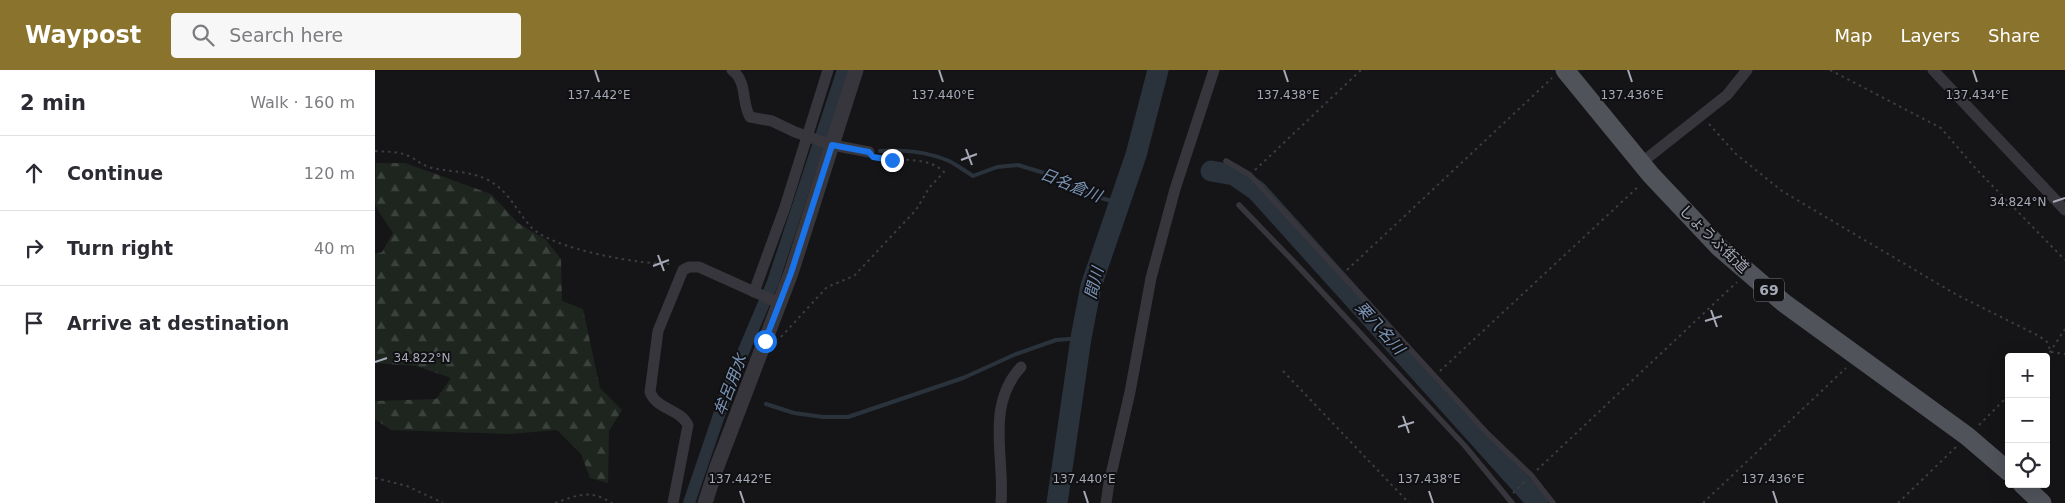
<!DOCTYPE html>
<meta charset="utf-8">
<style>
:root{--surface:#fff;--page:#f7f7f7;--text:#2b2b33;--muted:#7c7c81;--line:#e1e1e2;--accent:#8a732d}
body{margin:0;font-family:"DejaVu Sans","Noto Sans JP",sans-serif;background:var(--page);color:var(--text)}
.controls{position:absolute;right:15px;bottom:15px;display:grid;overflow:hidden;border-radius:5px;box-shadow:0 5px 20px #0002}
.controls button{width:45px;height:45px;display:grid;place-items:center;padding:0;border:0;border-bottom:1px solid var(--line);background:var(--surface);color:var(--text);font:25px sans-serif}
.stop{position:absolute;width:15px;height:15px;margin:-11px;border:4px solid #1a73e8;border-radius:50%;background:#fff}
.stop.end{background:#1a73e8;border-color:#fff;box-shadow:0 1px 5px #0008}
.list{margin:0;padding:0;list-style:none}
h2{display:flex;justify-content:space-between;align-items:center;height:65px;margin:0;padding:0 20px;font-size:21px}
h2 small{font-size:16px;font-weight:400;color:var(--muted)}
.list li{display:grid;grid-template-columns:32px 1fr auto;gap:15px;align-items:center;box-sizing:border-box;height:75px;padding:0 20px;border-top:1px solid var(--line)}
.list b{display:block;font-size:19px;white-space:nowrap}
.list em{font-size:16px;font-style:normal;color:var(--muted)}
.icon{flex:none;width:28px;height:28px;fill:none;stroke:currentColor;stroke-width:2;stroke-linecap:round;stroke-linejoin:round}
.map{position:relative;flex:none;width:1690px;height:433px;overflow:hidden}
header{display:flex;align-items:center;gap:30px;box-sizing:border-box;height:70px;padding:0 25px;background:var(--accent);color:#fff}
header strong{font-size:24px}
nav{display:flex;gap:28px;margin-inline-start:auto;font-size:18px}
.search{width:350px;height:45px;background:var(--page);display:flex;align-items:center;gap:12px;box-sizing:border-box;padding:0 18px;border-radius:5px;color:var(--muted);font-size:19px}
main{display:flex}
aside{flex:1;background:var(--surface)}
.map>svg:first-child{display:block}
</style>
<header>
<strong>Waypost</strong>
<div class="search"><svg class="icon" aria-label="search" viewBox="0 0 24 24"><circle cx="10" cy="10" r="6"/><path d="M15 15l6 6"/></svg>Search here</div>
<nav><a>Map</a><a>Layers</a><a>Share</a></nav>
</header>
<main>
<aside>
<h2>2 min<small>Walk · 160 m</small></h2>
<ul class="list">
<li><svg class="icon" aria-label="ahead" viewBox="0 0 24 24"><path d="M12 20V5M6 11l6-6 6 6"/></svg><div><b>Continue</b></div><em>120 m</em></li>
<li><svg class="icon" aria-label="right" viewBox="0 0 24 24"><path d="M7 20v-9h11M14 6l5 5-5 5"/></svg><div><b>Turn right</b></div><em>40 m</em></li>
<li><svg class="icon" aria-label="arrive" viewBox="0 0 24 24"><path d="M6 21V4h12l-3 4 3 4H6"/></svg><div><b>Arrive at destination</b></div></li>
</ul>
</aside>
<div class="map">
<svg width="1690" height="433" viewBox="0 0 1690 433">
<defs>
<pattern id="forest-firs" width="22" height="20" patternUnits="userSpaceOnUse" patternTransform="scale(1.25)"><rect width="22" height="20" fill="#1d251e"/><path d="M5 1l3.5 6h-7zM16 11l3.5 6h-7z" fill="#3b423d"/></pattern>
</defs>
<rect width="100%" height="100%" fill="#151517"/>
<path fill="url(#forest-firs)" d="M 1,93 L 30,93 L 116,124 L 143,153 L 170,169 L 186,189 L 187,231 L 208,239 L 225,318 L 247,340 L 234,361 L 233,413 L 215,408 L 206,384 L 182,360 L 134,364 L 16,360 L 0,349 L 0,331 L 61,329 L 76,308 L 41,296 L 0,293 L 0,184 L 7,182 L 18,163 L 2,139 L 0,133 Z"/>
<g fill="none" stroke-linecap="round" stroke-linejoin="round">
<g stroke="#2a323c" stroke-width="4">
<path d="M 505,81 C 527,79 553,82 574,91 C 582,95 590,101 598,106 L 622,97 L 643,95 L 679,106 L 715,125 L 744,133"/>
<path d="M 391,334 L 419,343 L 448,347 L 473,347 L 588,308 L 641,284 L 681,270 L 706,268"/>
</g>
<path stroke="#2a323c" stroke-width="12" d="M 314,433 L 355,313 L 398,212 L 468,0"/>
<g stroke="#2a323c" stroke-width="21">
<path d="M 836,101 L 859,105 L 882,121 L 1163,433"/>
<path d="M 682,433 L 706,268 L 716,216 L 761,85 L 783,0"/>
</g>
<g stroke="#3b3d43" stroke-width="2" stroke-dasharray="2.5 4" stroke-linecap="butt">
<path d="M 1455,0 L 1566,58 L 1602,100 L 1690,190"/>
<path d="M 1334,54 L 1361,84 L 1407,121 L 1582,225 L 1664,266 L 1672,272 L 1676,282"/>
<path d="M 0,81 C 12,82 22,81 34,86 C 42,90 48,96 57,98 C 76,102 96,101 113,110 C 135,122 140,139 156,157 C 176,179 267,195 297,194"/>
<path d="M 880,100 L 986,0"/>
<path d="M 972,200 L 1177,8"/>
<path d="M 406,267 L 452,217 L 479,206 L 541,140 L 554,118 L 569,102 C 553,86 524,91 503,88"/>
<path d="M 1676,282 L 1690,284"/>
<path d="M 1671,288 L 1690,259"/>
<path d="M 908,301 L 1034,433"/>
<path d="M 1065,301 L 1265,115"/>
<path d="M 1604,355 L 1634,325"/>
<path d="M 1162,400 L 1362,212"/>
<path d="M 0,408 L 32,416 L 68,433"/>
<path d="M 1138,423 L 1149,412"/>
<path d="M 180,433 C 203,425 215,419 237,433"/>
<path d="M 1328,433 L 1471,298"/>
<path d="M 1523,433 L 1581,377"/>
</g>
<g stroke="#36363c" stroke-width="5.5">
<path d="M 851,91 L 875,105 L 1113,364 L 1156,405 L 1178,433"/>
<path d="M 864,135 L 921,194 L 1090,376 L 1137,433"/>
</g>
<g stroke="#36363c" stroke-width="11">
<path d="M 357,0 C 373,12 366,32 375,47 L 397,51 L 420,62 L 457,75 L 494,82"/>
<path d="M 1558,0 L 1690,140"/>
<path d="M 1266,93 L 1352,25 L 1372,0"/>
<path d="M 379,222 L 410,137 L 453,0"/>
<path d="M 298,433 L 313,355 C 304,338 282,340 275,322 L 283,261 L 308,200 L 314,197 L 324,197 L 404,233"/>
<path d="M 626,433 C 630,387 610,336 646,297"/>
<path d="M 731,433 L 734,413 L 755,322 L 776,208 L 800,119 L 839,0"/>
</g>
<path stroke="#36363c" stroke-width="15" d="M 330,433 L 341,399 L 416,203 L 481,0"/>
<g stroke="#51535b" stroke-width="19">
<path d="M 1190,0 L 1276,105 L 1344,177 L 1409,233 L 1592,366 L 1634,402"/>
<path d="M 1647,414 L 1667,433"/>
</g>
</g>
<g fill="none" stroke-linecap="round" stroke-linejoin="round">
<path stroke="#1a73e8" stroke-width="6" d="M 390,271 L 416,203 L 457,75 L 494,82 L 498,87 L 517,90"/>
</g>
<path fill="none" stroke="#a6aab8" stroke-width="2" d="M 220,0 L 224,12M 564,0 L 568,12M 909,0 L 913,12M 1253,0 L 1257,12M 1598,0 L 1602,12M 591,79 L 597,95M 586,90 L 602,84M 1678,132 L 1690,128M 283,185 L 289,201M 278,196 L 294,190M 1336,240 L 1342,257M 1330,251 L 1347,246M 0,292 L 12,288M 1028,346 L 1034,363M 1023,357 L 1039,352M 365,421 L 369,433M 709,421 L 713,433M 1054,421 L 1058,433M 1398,421 L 1402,433"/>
<g text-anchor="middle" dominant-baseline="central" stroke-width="4" stroke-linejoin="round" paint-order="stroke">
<rect fill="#101012" stroke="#797c86" stroke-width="1" x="1379" y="208.5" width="30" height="23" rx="4"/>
<g font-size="14" font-weight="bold" fill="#a6aab8">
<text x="1394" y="220">69</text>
</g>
<g font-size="15" fill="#a6aab8" stroke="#101012">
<text transform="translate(1339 169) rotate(44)">しょうぶ街道</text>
</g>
<g font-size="16" font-style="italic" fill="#7a94b6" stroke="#101012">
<text transform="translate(696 115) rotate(22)">日名倉川</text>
<text transform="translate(719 213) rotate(-75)">間川</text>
<text transform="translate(1005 258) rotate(48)">栗八名川</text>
<text transform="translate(355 315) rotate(-69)">牟呂用水</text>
</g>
</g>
<g font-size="12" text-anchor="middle" fill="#a6aab8" stroke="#101012" stroke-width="4" stroke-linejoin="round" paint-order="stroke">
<text x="224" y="29">137.442°E</text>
<text x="568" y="29">137.440°E</text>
<text x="913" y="29">137.438°E</text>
<text x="1257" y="29">137.436°E</text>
<text x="1602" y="29">137.434°E</text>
<text x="1643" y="136">34.824°N</text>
<text x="47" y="292">34.822°N</text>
<text x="365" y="413">137.442°E</text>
<text x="709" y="413">137.440°E</text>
<text x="1054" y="413">137.438°E</text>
<text x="1398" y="413">137.436°E</text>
</g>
</svg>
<div class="controls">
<button>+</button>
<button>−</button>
<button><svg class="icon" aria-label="locate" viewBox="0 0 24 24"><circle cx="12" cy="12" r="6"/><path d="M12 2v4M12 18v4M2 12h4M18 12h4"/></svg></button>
</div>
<div class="stop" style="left:390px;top:271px"></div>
<div class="stop end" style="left:517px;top:90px"></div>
</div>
</main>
